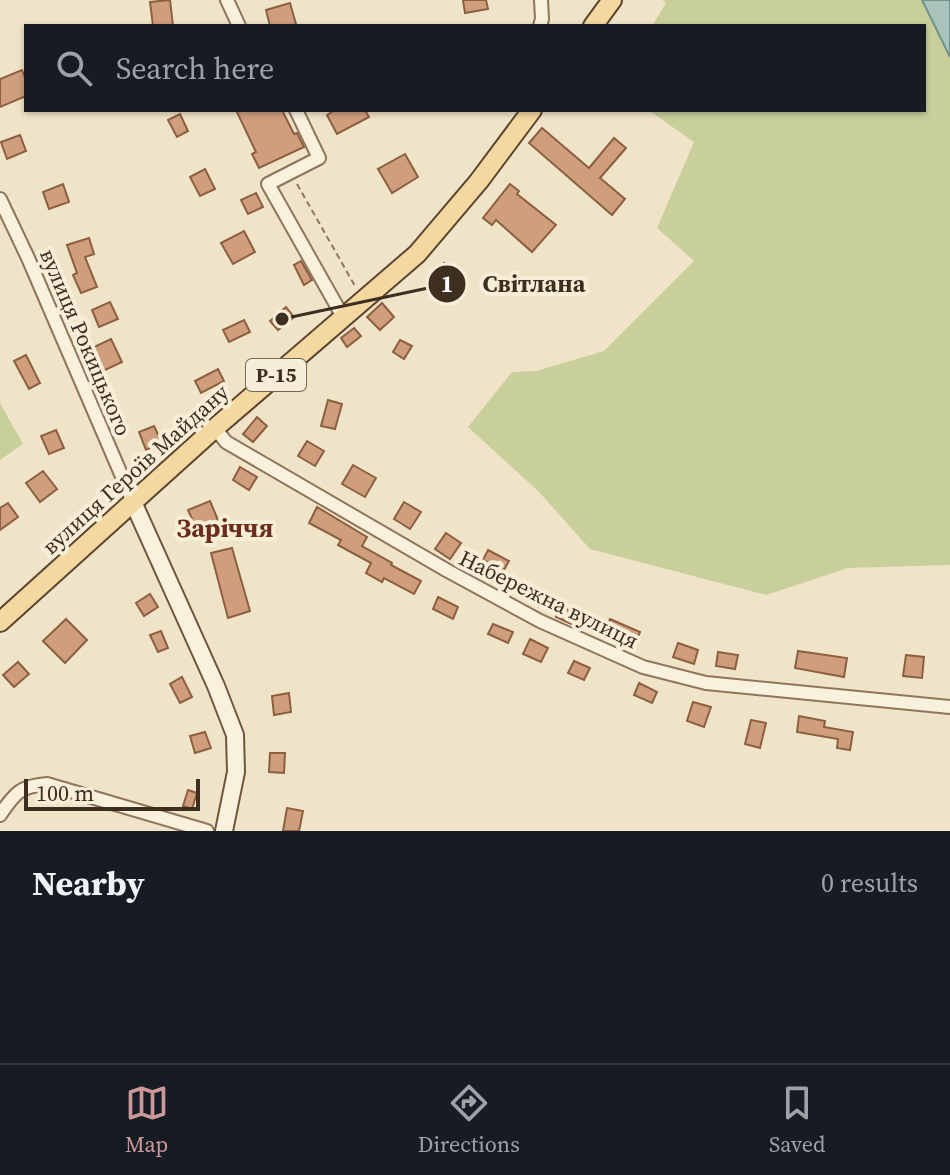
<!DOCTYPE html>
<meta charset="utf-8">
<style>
:root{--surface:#171b24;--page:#242831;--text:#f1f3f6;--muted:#9ea1a6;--line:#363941;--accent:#cc999b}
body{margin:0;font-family:"Source Serif 4",serif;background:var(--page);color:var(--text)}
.scale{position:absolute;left:24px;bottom:20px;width:176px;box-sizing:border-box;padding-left:8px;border:4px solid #3d2e20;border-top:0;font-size:22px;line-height:28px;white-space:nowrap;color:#3d2e20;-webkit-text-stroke:6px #f7eed8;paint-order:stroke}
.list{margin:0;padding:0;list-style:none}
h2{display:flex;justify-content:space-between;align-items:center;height:104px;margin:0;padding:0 32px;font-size:34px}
h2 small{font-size:26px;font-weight:400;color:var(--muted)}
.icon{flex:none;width:44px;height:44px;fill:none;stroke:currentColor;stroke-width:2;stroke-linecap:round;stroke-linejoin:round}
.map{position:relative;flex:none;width:950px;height:831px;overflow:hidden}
.search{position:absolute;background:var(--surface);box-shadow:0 2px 6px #0004;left:24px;right:24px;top:24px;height:88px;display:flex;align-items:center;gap:20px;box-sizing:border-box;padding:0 28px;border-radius:0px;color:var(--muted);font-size:30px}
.sheet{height:232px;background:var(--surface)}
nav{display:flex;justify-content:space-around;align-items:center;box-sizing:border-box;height:112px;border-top:2px solid var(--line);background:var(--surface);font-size:22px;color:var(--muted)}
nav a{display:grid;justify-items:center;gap:4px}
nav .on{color:var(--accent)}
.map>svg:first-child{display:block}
</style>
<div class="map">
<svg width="950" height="831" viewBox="0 0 950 831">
<rect width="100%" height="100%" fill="#f0e4c8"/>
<g fill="#c9cf9b">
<path d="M 663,0 L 922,0 L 950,57 L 950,565 L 848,568 L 766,595 L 590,549 L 539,492 L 468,427 L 512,372 L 536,371 L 604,351 L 694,261 L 657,228 L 694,142 L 648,110 L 924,110 L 924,26 L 652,26 L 666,3 Z"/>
<path d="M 0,403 L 23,444 L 0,460 Z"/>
</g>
<path fill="#a9c4bc" stroke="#6f938a" stroke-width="2" d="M 922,0 L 950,0 L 950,57 Z"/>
<g fill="#cf9f7d" stroke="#8d5f41" stroke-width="2">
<path d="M 170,0 L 173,26 L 153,26 L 150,2 Z"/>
<path d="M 463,0 L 486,0 L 488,9 L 465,13 Z"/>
<path d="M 290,3 L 296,24 L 288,26 L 270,26 L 266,10 Z"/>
<path d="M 22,70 L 26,80 L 26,96 L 0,107 L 0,79 Z"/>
<path d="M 236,110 L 282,110 L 294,134 L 297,133 L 304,147 L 259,168 L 252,154 L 256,152 Z"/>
<path d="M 335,110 L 365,110 L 369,117 L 337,134 L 327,115 Z"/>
<path d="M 180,114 L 188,131 L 177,137 L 168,120 Z"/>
<path d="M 542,128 L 589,168 L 614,138 L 626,148 L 600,178 L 625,199 L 612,215 L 529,143 Z"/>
<path d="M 20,135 L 26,151 L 7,159 L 1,142 Z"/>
<path d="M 405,154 L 418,177 L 392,193 L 378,169 Z"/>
<path d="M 205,169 L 215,189 L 200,196 L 190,177 Z"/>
<path d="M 63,184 L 69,202 L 49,209 L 43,192 Z"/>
<path d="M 510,184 L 519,191 L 517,194 L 556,225 L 532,252 L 496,220 L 492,225 L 483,218 Z"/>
<path d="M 256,193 L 263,207 L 248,214 L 241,200 Z"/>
<path d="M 244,231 L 255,252 L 233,264 L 221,243 Z"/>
<path d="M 89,238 L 94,254 L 85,257 L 97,287 L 81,293 L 73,275 L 77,273 L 67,245 Z"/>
<path d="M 301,261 L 312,280 L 304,285 L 294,265 Z"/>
<path d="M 444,263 L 455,273 L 444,285 L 434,275 Z"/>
<path d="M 110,302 L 118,319 L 99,327 L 92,310 Z"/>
<path d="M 382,303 L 394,317 L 380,330 L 367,317 Z"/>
<path d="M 286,307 L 294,317 L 278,330 L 270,321 Z"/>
<path d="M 244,320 L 250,332 L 229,342 L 223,330 Z"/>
<path d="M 354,328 L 361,336 L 347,347 L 341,338 Z"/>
<path d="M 111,339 L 122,362 L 103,371 L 92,348 Z"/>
<path d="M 400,340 L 412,346 L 404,359 L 393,352 Z"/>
<path d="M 26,355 L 40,383 L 29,389 L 14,361 Z"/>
<path d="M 218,369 L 224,381 L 201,393 L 195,381 Z"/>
<path d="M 328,400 L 342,404 L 335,429 L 321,426 Z"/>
<path d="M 257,417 L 267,426 L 253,442 L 243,434 Z"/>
<path d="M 154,426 L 162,443 L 146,450 L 139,432 Z"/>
<path d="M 56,430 L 64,448 L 49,454 L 41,436 Z"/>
<path d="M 307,441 L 324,451 L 315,466 L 298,456 Z"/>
<path d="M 353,465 L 376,478 L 365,497 L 342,484 Z"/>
<path d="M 240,467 L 257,477 L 249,490 L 233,480 Z"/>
<path d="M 43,471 L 57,489 L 40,502 L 26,483 Z"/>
<path d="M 210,501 L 218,520 L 197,530 L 188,510 Z"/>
<path d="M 404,502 L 421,512 L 410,529 L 394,519 Z"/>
<path d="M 8,503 L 18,517 L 0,530 L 0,508 Z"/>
<path d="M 317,507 L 367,537 L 362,546 L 392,563 L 391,565 L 421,581 L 414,594 L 384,578 L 382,582 L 366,573 L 371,563 L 338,545 L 341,540 L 309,523 Z"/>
<path d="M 446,533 L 461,543 L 450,559 L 435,549 Z"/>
<path d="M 232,548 L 250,611 L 228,618 L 211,553 Z"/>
<path d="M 488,550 L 509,561 L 504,570 L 483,560 Z"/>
<path d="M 150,594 L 158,607 L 144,616 L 136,603 Z"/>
<path d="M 438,597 L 458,607 L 453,619 L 433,609 Z"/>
<path d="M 561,606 L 583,617 L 578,627 L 556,617 Z"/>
<path d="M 66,619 L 87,640 L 65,663 L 43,641 Z"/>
<path d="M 610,619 L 640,632 L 634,646 L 604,633 Z"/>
<path d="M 493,624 L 513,632 L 508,643 L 488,634 Z"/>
<path d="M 161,631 L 168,648 L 158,652 L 150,635 Z"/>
<path d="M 530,639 L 548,648 L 541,662 L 523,654 Z"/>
<path d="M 678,643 L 698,650 L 694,664 L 673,657 Z"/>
<path d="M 798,651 L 847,658 L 844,677 L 795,668 Z"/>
<path d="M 718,652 L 738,655 L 735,669 L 716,666 Z"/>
<path d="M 906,655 L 924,657 L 922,678 L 903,676 Z"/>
<path d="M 574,661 L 590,668 L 584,680 L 568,673 Z"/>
<path d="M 18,662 L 29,674 L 14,687 L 3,675 Z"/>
<path d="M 182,677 L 192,697 L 180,703 L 170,684 Z"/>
<path d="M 639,683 L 657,692 L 652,703 L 634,695 Z"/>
<path d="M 289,693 L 291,712 L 274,715 L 272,696 Z"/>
<path d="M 693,702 L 711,707 L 704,727 L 687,721 Z"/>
<path d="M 799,716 L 825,721 L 824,727 L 853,732 L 850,750 L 837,748 L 838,739 L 797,732 Z"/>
<path d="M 751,720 L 766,723 L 760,748 L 745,744 Z"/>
<path d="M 205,732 L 211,748 L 195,753 L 190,736 Z"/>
<path d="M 270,753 L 285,753 L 284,773 L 269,772 Z"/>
<path d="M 188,790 L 197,793 L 192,809 L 183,806 Z"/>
<path d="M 287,808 L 303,811 L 299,831 L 283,831 Z"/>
</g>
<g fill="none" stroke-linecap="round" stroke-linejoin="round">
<g stroke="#8d765c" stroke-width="16">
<g id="street">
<path d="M 227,0 L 239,26"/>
<path d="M 540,26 L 542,19 L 541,0"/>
<path d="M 296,110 L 319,158 L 268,184 L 343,317"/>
<path d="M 0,199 L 28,258 L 133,502"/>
<path d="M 215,428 L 226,442 L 448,571 L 540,621 L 643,667 L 706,683 L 950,707"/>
<path d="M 0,815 C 15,793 20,786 47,784 L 207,831"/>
</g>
</g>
<g stroke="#6f573f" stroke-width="20">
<path id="secondary" d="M 133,502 L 216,686 L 235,735 L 236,772 L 224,831"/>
</g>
<g stroke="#5b4430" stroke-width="22">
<g id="primary">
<path d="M 593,26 L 612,0"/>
<path d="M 0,622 L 215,428 L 417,254 L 479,181 L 532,110"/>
</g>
</g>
<path stroke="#8d765c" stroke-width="2" stroke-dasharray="6 4" stroke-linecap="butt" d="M 297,184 L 355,286"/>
<use href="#street" stroke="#faf1dc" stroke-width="12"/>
<use href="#secondary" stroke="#faf1dc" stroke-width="16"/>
<use href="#primary" stroke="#f3d9a0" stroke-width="18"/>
</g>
<g text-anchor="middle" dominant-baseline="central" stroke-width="8" stroke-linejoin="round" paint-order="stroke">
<rect fill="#f7eed8" stroke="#756857" stroke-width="2" x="246" y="359" width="60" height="32" rx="6"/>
<g font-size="20" font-weight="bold" fill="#3d2e20">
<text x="276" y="375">Р-15</text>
</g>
<g font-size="22" fill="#3d2e20" stroke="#f7eed8">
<text transform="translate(86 342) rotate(67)">вулиця Рокицького</text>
<text transform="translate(135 469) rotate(-42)">вулиця Героїв Майдану</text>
<text transform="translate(549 599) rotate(26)">Набережна вулиця</text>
</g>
<g font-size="26" font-weight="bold" fill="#6b2e1e" stroke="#f7eed8">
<text x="225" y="528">Заріччя</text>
</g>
</g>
<path fill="none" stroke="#3d2e20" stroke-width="3" d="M282 319L447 284"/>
<g fill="#3d2e20" stroke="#f7eed8" stroke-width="3">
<circle cx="282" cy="319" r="8"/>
<circle cx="447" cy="284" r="20"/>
</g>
<g font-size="24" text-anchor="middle" font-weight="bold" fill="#fff">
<text x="447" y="292">1</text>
</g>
<g font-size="24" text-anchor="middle" font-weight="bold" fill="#3d2e20" stroke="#f7eed8" stroke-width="8" stroke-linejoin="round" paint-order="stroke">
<text x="534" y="292">Світлана</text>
</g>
</svg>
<div class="scale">100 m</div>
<div class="search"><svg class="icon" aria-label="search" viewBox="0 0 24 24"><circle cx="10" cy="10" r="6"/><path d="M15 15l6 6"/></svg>Search here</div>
</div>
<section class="sheet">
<h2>Nearby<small>0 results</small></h2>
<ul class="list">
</ul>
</section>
<nav>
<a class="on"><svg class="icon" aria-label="map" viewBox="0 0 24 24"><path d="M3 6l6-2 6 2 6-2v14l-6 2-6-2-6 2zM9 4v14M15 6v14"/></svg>Map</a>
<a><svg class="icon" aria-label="directions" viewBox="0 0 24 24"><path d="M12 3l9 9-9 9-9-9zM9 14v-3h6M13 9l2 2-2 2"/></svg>Directions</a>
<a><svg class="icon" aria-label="saved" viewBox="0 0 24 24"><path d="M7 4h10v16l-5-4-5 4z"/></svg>Saved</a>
</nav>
